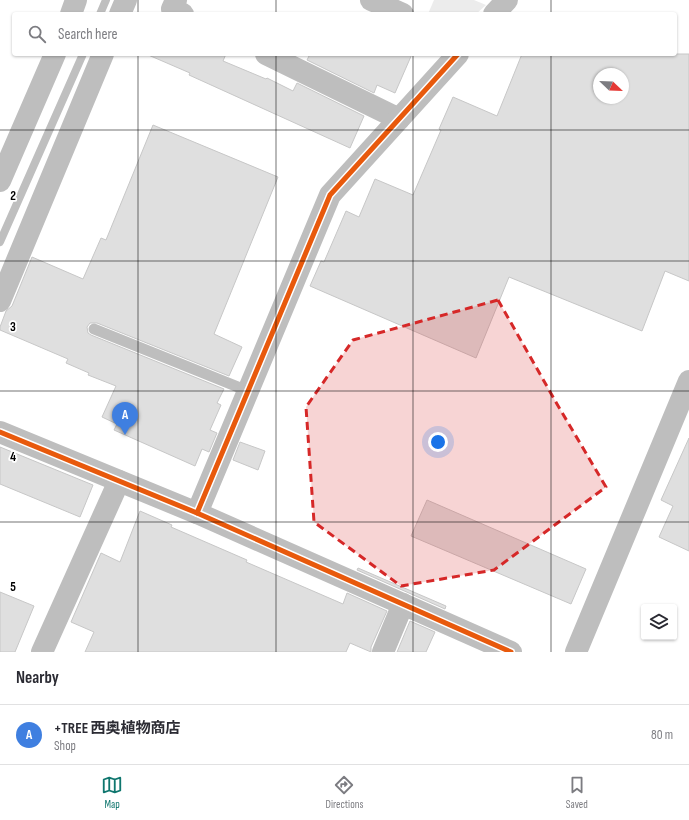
<!DOCTYPE html>
<meta charset="utf-8">
<style>
:root{--surface:#fff;--page:#f2f2f3;--text:#2b2b33;--muted:#7c7c81;--line:#e1e1e2;--accent:#0f766e}
body{margin:0;font-family:"Sofia Sans Condensed","Noto Sans JP",sans-serif;background:var(--page);color:var(--text)}
.controls{position:absolute;right:12px;bottom:12px;display:grid;overflow:hidden;border-radius:4px;box-shadow:0 1px 3px #0004}
.controls button{width:36px;height:36px;display:grid;place-items:center;padding:0;border:0;border-bottom:1px solid var(--line);background:var(--surface);color:var(--text);font:20px sans-serif}
.compass{position:absolute;left:593px;top:68px;width:36px;height:36px;border-radius:50%;background:var(--surface);box-shadow:0 1px 3px #0004;rotate:113deg}
.you{position:absolute;left:438px;top:442px;width:14px;height:14px;margin:-10px;border:3px solid #fff;border-radius:50%;background:#1a73e8;box-shadow:0 0 0 6px #1a73e833}
.badge{display:grid;place-items:center;width:26px;height:26px;border-radius:50%;background:var(--accent);color:#fff;font-size:13px;font-weight:700}
.pin{position:absolute;translate:-50% -33px;filter:drop-shadow(0 1px 2px #0008)}
.pin::after{content:'';position:absolute;top:21px;width:14px;height:12px;background:inherit;clip-path:polygon(0 0,100% 0,50% 100%)}
.list{margin:0;padding:0;list-style:none}
h2{display:flex;justify-content:space-between;align-items:center;height:52px;margin:0;padding:0 16px;font-size:17px}
h2 small{font-size:13px;font-weight:400;color:var(--muted)}
.list li{display:grid;grid-template-columns:26px 1fr auto;gap:12px;align-items:center;box-sizing:border-box;height:60px;padding:0 16px;border-top:1px solid var(--line)}
.list b{display:block;font-size:15px;white-space:nowrap}
.list p{margin:0;font-size:13px;white-space:nowrap;color:var(--muted)}
.list em{font-size:13px;font-style:normal;color:var(--muted)}
.icon{flex:none;width:22px;height:22px;fill:none;stroke:currentColor;stroke-width:2;stroke-linecap:round;stroke-linejoin:round}
.map{position:relative;flex:none;width:689px;height:652px;overflow:hidden}
.search{position:absolute;background:var(--surface);box-shadow:0 1px 3px #0004;left:12px;right:12px;top:12px;height:44px;display:flex;align-items:center;gap:10px;box-sizing:border-box;padding:0 14px;border-radius:4px;color:var(--muted);font-size:15px}
.sheet{height:112px;background:var(--surface)}
nav{display:flex;justify-content:space-around;align-items:center;box-sizing:border-box;height:56px;border-top:1px solid var(--line);background:var(--surface);font-size:11px;color:var(--muted)}
nav a{display:grid;justify-items:center;gap:2px}
nav .on{color:var(--accent)}
.map>svg:first-child{display:block}
</style>
<div class="map">
<svg width="689" height="652" viewBox="0 0 689 652">
<rect width="100%" height="100%" fill="#fff"/>
<path fill="#ececec" d="M 434,0 L 474,0 L 486,5 L 476,14 L 428,14 Z"/>
<g fill="none" stroke-linecap="round" stroke-linejoin="round">
<g stroke="#bfbfbf" stroke-width="8">
<path d="M 100,14 L 106,0"/>
<path d="M 0,242 L 83,54"/>
</g>
</g>
<g fill="#dfdfdf" stroke="#c7c7c7" fill-rule="evenodd">
<path d="M 146,54 L 226,54 L 223,61 L 266,79 L 267,78 L 293,91 L 297,83 L 364,116 L 350,148 L 189,75 L 190,73 Z"/>
<path d="M 310,54 L 412,54 L 395,93 L 377,85 L 374,93 L 307,60 Z"/>
<path d="M 522,54 L 689,54 L 689,281 L 665,271 L 642,331 L 509,277 L 476,358 L 310,286 L 321,261 L 324,262 L 346,211 L 359,217 L 375,179 L 413,195 L 441,130 L 439,129 L 453,97 L 497,116 ZM 599,74 L 623,74 L 623,98 L 599,98 Z"/>
<path d="M 153,125 L 278,177 L 214,334 L 242,347 L 229,376 L 97,323 L 90,323 L 87,327 L 88,333 L 91,335 L 224,389 L 217,403 L 221,405 L 210,430 L 217,433 L 209,452 L 202,449 L 195,466 L 114,430 L 117,424 L 102,417 L 116,386 L 88,375 L 89,373 L 66,363 L 68,359 L 0,330 L 0,327 L 6,311 L 12,306 L 32,257 L 83,279 L 101,238 L 106,240 Z"/>
<path d="M 689,438 L 689,551 L 659,537 L 673,506 L 661,500 Z"/>
<path d="M 240,442 L 265,451 L 258,470 L 233,460 Z"/>
<path d="M 0,447 L 93,485 L 80,517 L 0,484 Z"/>
<path d="M 427,500 L 586,569 L 571,604 L 411,536 Z"/>
<path d="M 140,511 L 172,525 L 171,527 L 247,560 L 246,562 L 343,604 L 347,593 L 387,611 L 371,647 L 371,652 L 350,643 L 346,652 L 85,652 L 94,632 L 71,622 L 101,553 L 120,562 Z"/>
<path d="M 358,568 L 446,606 L 445,609 L 357,570 Z"/>
<path d="M 0,592 L 34,606 L 15,652 L 0,652 Z"/>
<path d="M 410,621 L 435,632 L 426,652 L 397,652 Z"/>
</g>
<g fill="none" stroke-linecap="round" stroke-linejoin="round">
<path stroke="#bebebe" stroke-width="11" d="M 94,329 L 248,391"/>
<g stroke="#bebebe" stroke-width="22">
<path d="M 176,0 L 172,9 L 183,14"/>
<path d="M 371,0 L 403,14"/>
<path d="M 120,14 L 126,0"/>
<path d="M 494,14 L 507,0"/>
<path d="M 266,54 L 399,119"/>
<path d="M 0,301 L 103,54"/>
<path d="M 0,432 L 197,513 L 511,652"/>
<path d="M 197,513 L 330,195 L 458,54"/>
<path d="M 42,652 L 119,481"/>
<path d="M 383,652 L 403,604"/>
<path d="M 576,652 L 689,381"/>
</g>
<g stroke="#bebebe" stroke-width="22">
<path d="M 71,14 L 76,0"/>
<path d="M 0,181 L 55,54"/>
</g>
<g stroke="#fff" stroke-width="8">
<g id="cycleway">
<path d="M 0,432 L 197,513 L 511,652"/>
<path d="M 197,513 L 330,195 L 458,54"/>
</g>
</g>
<use href="#cycleway" stroke="#e8590c" stroke-width="5"/>
</g>
<path fill="#d62828" fill-opacity="0.2" stroke="#d62828" stroke-width="3" stroke-dasharray="8 5" stroke-linejoin="round" d="M 498,300 L 557,404 L 606,487 L 494,570 L 401,586 L 314,522 L 306,407 L 353,340 Z"/>
<path fill="none" stroke="#000" stroke-width="1" stroke-opacity="0.55" d="M 138,0 L 138,14M 276,0 L 276,14M 413,0 L 413,14M 551,0 L 551,14M 138,54 L 138,652M 276,54 L 276,652M 413,54 L 413,652M 551,54 L 551,652M 0,130 L 689,130M 0,261 L 689,261M 0,391 L 689,391M 0,522 L 689,522"/>
<g font-size="13" text-anchor="middle" font-weight="bold" fill="#000" stroke="#fff" stroke-width="3.5" stroke-linejoin="round" paint-order="stroke">
<text x="13" y="200">2</text>
<text x="13" y="331">3</text>
<text x="13" y="461">4</text>
<text x="13" y="591">5</text>
</g>
</svg>
<div class="controls">
<button><svg class="icon" aria-label="layers" viewBox="0 0 24 24"><path d="M12 4l9 5-9 5-9-5zM3 14l9 5 9-5"/></svg></button>
</div>
<svg class="compass" viewBox="-18 -18 36 36"><path d="M0-13l5 13h-10z" fill="#e53935"/><path d="M0 13l5-13h-10z" fill="#7c7c81"/></svg>
<div class="you"></div>
<div class="pin badge" style="left:125px;top:435px;background:#3f7fe0">A</div>
<div class="search"><svg class="icon" aria-label="search" viewBox="0 0 24 24"><circle cx="10" cy="10" r="6"/><path d="M15 15l6 6"/></svg>Search here</div>
</div>
<section class="sheet">
<h2>Nearby<small></small></h2>
<ul class="list">
<li><span class="badge" style="background:#3f7fe0">A</span><div><b>+TREE 西奥植物商店</b><p>Shop</p></div><em>80 m</em></li>
</ul>
</section>
<nav>
<a class="on"><svg class="icon" aria-label="map" viewBox="0 0 24 24"><path d="M3 6l6-2 6 2 6-2v14l-6 2-6-2-6 2zM9 4v14M15 6v14"/></svg>Map</a>
<a><svg class="icon" aria-label="directions" viewBox="0 0 24 24"><path d="M12 3l9 9-9 9-9-9zM9 14v-3h6M13 9l2 2-2 2"/></svg>Directions</a>
<a><svg class="icon" aria-label="saved" viewBox="0 0 24 24"><path d="M7 4h10v16l-5-4-5 4z"/></svg>Saved</a>
</nav>
